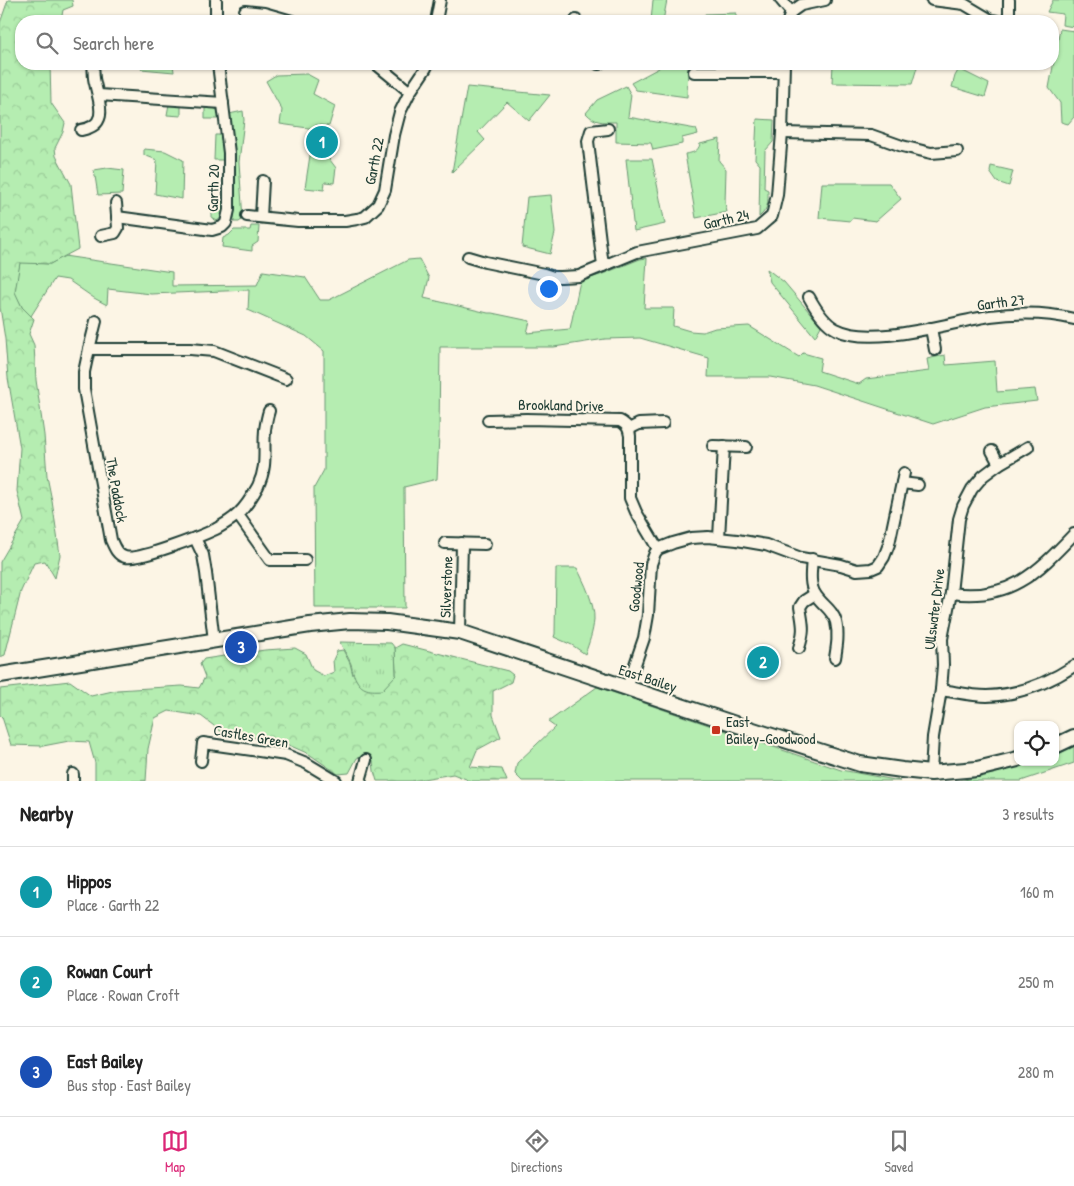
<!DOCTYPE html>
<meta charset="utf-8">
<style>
:root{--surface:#fff;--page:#f6f6f6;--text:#222;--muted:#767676;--line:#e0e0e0;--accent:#db2777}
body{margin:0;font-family:"Patrick Hand",sans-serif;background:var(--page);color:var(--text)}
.controls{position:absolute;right:15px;bottom:15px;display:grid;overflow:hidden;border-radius:10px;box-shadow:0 1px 4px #0004}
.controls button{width:45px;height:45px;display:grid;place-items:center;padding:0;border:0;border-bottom:1px solid var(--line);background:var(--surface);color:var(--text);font:25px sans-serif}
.you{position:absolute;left:548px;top:288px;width:18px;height:18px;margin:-12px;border:4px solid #fff;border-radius:50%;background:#1a73e8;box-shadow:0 0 0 8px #1a73e833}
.badge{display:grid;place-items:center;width:32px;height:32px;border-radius:50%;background:var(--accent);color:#fff;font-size:16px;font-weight:700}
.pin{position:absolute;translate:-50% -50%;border:2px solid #fff;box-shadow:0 1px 5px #0006}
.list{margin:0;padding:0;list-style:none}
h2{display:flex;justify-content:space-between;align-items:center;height:65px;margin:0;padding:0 20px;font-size:21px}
h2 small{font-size:16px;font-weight:400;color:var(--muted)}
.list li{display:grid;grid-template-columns:32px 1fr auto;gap:15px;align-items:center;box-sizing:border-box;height:90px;padding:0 20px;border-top:1px solid var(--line)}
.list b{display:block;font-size:19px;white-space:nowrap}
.list p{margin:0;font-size:16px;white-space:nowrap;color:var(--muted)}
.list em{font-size:16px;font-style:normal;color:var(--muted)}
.icon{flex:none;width:28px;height:28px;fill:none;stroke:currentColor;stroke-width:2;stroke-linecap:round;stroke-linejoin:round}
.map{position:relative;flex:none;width:1074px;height:781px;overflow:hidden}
.search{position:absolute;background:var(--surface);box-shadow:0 1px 4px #0004;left:15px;right:15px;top:15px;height:55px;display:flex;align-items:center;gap:12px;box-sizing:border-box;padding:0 18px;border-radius:20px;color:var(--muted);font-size:19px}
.sheet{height:335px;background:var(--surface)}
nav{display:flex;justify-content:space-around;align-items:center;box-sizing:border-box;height:70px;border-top:1px solid var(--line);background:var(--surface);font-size:14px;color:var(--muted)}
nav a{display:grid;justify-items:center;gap:2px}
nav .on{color:var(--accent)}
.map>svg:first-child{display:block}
</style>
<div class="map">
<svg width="1074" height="781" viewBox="0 0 1074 781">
<defs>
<pattern id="forest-crowns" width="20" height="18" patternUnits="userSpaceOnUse" patternTransform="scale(1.25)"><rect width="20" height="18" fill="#b5edb1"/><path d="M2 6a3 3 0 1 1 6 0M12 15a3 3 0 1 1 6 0" fill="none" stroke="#9bcc99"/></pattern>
<pattern id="park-tufts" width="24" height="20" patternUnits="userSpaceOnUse" patternTransform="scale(1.25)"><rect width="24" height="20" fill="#b5edb1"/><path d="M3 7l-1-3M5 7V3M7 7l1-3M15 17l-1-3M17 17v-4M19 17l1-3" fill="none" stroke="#9bcc99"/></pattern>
</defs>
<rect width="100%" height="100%" fill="#fcf5e5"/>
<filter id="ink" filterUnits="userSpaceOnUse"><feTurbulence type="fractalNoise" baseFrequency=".02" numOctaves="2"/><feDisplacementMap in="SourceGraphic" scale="10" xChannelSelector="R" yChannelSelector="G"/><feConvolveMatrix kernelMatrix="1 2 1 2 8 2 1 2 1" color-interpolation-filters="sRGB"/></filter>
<g filter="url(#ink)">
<g fill="#b5edb1" stroke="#6a9572">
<path d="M 653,0 L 667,0 L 663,21 L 651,21 Z"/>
<path d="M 1053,0 L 1074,0 L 1074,27 L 1062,25 L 1063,14 L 1047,12 Z"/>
<path d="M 736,13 L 736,21 L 703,21 L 705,14 Z"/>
<path d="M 1060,29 L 1074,31 L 1074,117 L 1068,124 L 1061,122 L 1060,103 L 1049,88 Z"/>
<path d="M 141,64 L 173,64 L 174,72 L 141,69 Z"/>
<path d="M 661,64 L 672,64 L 688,66 L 687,97 L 636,90 L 631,83 L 659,68 Z"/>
<path d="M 833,64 L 918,64 L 912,84 L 832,83 Z"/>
<path d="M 959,69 L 989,84 L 985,97 L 952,87 L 955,76 Z"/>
<path d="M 307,74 L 318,80 L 313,94 L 335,106 L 329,126 L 316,125 L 315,129 L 280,124 L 282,110 L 266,81 L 276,75 Z"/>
<path d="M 626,86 L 631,95 L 628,117 L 696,129 L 698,134 L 682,138 L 682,144 L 653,150 L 651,143 L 616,142 L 616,122 C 602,122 595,123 586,113 L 597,100 Z"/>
<path d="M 467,87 L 550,95 L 529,121 L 507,102 L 478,132 L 485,140 L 452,172 Z"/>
<path d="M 169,104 L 181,105 L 181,116 L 167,115 Z"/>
<path d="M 205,106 C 211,107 215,108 219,112 L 220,119 L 205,119 Z"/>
<path d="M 243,111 L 244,120 L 239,162 L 243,219 L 239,222 L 234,222 L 234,150 L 229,114 Z"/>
<path d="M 757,119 L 774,120 L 773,142 L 765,151 L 764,188 L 768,190 C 768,203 769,208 759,217 L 760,165 L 755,159 Z"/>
<path d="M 215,135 L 222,135 L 224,160 L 214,160 Z"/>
<path d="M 720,139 L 719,161 L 726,169 L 725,203 L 727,212 L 696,218 L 685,154 C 692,153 698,152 700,144 Z"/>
<path d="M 144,149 L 165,151 L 183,160 L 182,199 L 155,194 L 157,160 L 144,155 Z"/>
<path d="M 311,149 L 321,150 L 321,155 L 327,156 L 336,168 L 334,183 L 325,182 L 324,190 L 305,188 Z"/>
<path d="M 626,159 L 652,159 L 665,224 L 634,231 Z"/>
<path d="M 991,166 L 1013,171 L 1009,186 L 997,182 L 990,172 Z"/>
<path d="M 107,168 L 124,170 L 122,194 L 98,195 L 94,170 Z"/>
<path d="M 822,183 L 889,183 L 901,199 L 876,221 L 852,218 L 850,221 L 819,218 Z"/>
<path d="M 551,195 L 555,233 L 550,254 L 522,247 L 527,197 Z"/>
<path d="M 224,201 C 224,210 225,216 217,221 L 212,218 L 212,202 Z"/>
<path d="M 251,226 L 259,226 L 258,242 L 252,246 L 252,251 L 222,247 L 223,238 L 229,235 L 234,230 L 250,230 Z"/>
<path d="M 64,256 L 172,272 L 172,286 L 257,285 L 263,271 L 305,277 L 320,300 L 329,300 L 408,260 L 419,259 L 429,278 L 424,298 L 488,313 L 492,313 L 530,321 L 527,333 L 570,329 L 580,281 L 600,275 L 640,259 L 647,258 L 644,308 L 674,308 L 673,326 L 690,331 L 703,332 L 715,328 L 749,326 L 799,357 L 803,353 L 821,358 L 819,371 L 859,384 L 866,379 L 929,371 L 927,359 L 945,355 L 946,365 L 995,361 L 997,392 L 1035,389 L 1037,401 L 985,407 L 933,424 L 814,385 L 770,377 L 708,377 L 709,358 L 640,338 L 605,339 L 554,347 L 440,347 L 439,435 L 437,479 L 404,487 L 405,608 L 315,608 L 314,488 L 324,470 L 324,351 L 306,336 L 248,310 L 249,290 L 151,294 L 108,289 L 107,305 L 94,298 L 68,280 L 55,278 L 31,316 L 22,307 L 14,292 L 20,262 L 50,264 Z"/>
<path d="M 767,269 L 784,282 L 821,326 L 815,337 L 770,282 Z"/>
<path d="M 556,568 L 577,568 C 584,582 595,604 594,620 C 593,632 589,643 585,654 L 572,645 L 554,637 L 555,634 Z"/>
<path d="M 597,687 L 841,770 L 900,781 L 522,781 L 515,774 L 517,763 L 555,727 L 548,722 Z"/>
<path d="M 1074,745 L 1074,763 L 1021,781 L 960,781 L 996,773 L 1030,762 L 1055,762 L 1055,754 Z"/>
</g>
<g fill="url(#forest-crowns)" stroke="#6a9572">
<path d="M 8,0 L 72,0 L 73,6 L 63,10 L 61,21 L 21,21 L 21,64 L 50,64 L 51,103 L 65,123 L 63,132 L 55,148 L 56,156 L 71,184 L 78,249 L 50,264 L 20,263 L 15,292 L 22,307 L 34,319 L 29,334 L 34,345 L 36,380 L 44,435 L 47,476 L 52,501 L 60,555 L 55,578 L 45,561 L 34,563 L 21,591 L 5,655 L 0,657 L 0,562 L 24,521 L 17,491 L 20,448 L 8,378 L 5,339 L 0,307 L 0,23 Z"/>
<path d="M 402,644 L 500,669 L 508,671 L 513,675 L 511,682 L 493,691 L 493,715 L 501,737 L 477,750 L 470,767 L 502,769 L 507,781 L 468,781 L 466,779 L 453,774 L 411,781 L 377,781 L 374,771 L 373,761 L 367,755 L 357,758 L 349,773 L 338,774 L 309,754 L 284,743 L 222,732 L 201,716 L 169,711 L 155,718 L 148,749 L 146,781 L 95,781 L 95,763 L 89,742 L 69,741 L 43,746 L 11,745 L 2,717 L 0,715 L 0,689 L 70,681 L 91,696 L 117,690 L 182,686 L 199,688 L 205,677 L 200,664 L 204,659 L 265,650 L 295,648 L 306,654 L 313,670 L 324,676 L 334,672 L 333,660 L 337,651 L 343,650 L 350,663 L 353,675 L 396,675 L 395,648 Z"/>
</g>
<path fill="url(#park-tufts)" stroke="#6a9572" d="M 340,642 L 391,643 L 395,648 L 396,675 L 382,690 C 368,691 360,690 354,675 C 352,672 352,667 351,664 C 348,656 343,650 340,642 Z"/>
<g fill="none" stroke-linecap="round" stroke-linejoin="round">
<g stroke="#1f3d34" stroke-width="14">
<g id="street">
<path d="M 781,0 L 791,12"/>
<path d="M 932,0 L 964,4 L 991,20 L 997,21"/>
<path d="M 245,11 L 264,13 L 292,21"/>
<path d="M 576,20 L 576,21"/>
<path d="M 216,21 L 216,0"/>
<path d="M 436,21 L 440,0"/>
<path d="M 788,21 L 791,12 L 801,5 L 825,0"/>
<path d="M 1005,21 L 1009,16 L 1009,0"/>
<path d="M 376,64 L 410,92"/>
<path d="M 598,64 L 599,64"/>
<path d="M 694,72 L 783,72"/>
<path d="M 99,95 L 223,103"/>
<path d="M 81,130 C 110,125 99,103 95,83 C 93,77 94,70 93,64"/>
<path d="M 782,133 L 871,135 L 902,146 L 931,153 L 957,151"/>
<path d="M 247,216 L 298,221 L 345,221 L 357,219 L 365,217 L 378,205 L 385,190 L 394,135 L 400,112 L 410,92 L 426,68 L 427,64"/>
<path d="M 117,217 L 212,230 L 222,227 L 226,223 L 229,210 L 229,153 L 218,64"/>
<path d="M 261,217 L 263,181"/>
<path d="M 101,236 L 115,233 L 118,228 L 116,203"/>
<path d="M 468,257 L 485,262 L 544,274 L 553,277 L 561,277 L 579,276 L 637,252 L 757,229 L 772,216 L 777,195 L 782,133 L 784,64"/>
<path d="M 603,266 L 588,141 L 591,131 L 608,129"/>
<path d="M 809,297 C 815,308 824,323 836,329 C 871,348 951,322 990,316 C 1019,312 1046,312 1074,319"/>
<path d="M 931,328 L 935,350"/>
<path d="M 89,349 L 96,321"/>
<path d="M 269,411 C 267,417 266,423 265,430 C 263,451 268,465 258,486 C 253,495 246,507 238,514 C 232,520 223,525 216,529 C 201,536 138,561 125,557 C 117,555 114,547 111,540 L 84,389 L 84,372 L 89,349 L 190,349 L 214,351 L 286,379"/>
<path d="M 488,420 L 526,419 L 620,421 C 627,425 629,428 630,436 L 630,498 L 636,512 L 658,549"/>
<path d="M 629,429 L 639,424 L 663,423"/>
<path d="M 713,446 L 746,447"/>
<path d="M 992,451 L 999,464"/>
<path d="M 902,483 L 918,485"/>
<path d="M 238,515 L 270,560 L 305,560"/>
<path d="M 195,538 L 203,555 L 206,573 L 214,641"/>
<path d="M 719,538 L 724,446"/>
<path d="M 445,543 L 485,544"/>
<path d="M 812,559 C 811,571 809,584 815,594 C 822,605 833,610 836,622 C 839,634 837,646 835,658"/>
<path d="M 951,593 C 1009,601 1036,574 1074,534"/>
<path d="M 460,632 L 462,543"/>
<path d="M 799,648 C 805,629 803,626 800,607 L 804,601 L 815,594"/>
<path d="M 627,688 L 644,638 L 648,615 L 651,564 L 655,553 L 658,549 L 673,543 L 691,538 L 708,537 L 737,540 L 766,545 L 801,558 L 841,565 L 857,570 L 871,569 L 878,566 L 884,557 L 889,544 L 904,473"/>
<path d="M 941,690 C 956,692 972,696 987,696 C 1019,695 1048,683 1074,666"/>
<path d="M 201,761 L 203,743 L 286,755 L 306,763 L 336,781"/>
<path d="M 931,773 L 933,737 L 941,690 L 943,665 L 942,639 L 951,593 L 959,519 L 963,506 L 972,489 L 983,476 L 999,464 L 1028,447"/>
<path d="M 73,781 L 73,774"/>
<path d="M 360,781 L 366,760"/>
</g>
</g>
<g stroke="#1f3d34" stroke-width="18">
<g id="secondary">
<path d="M 0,675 L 310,625 L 350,621 L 387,622 L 460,632 L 747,728 L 860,764 L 902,770 L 931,773 L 977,769 L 1018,759"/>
<path d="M 1055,746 L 1074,737"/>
</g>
</g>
<use href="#street" stroke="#fcf5e5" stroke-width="10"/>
<use href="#secondary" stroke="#fcf5e5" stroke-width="14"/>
</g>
</g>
<rect fill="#c8321e" stroke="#fcf5e5" stroke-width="2" x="711" y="725" width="10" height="10" rx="2.5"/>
<g text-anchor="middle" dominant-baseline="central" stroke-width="4" stroke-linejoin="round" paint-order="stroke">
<g font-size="15" fill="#1f3d34" stroke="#fcf5e5">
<text transform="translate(374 161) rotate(-79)">Garth 22</text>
<text transform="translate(213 188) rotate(-88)">Garth 20</text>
<text transform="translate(726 219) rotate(-13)">Garth 24</text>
<text transform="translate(1001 302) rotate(-7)">Garth 27</text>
<text transform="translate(561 405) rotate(1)">Brookland Drive</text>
<text transform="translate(117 490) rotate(80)">The Paddock</text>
<text transform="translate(446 587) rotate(-88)">Silverstone</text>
<text transform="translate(636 587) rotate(-84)">Goodwood</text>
<text transform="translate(934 609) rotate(-83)">Ullswater Drive</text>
<text transform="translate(648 678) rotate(18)">East Bailey</text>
<text transform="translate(251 736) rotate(10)">Castles Green</text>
</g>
<g font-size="15" fill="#1f3d34" stroke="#fcf5e5" text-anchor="start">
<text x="726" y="721">East<tspan x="726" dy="17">Bailey-Goodwood</tspan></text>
</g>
</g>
</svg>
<div class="controls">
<button><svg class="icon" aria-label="locate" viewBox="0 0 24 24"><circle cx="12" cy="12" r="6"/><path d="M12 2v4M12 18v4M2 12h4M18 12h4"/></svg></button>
</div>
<div class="you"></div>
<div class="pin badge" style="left:322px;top:142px;background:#0f9aa8">1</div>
<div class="pin badge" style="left:763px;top:662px;background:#0f9aa8">2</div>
<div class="pin badge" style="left:241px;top:647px;background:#1a4fb4">3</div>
<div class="search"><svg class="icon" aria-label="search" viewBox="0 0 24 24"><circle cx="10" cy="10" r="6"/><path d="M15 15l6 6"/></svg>Search here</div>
</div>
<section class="sheet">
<h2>Nearby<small>3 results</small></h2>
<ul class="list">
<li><span class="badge" style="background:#0f9aa8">1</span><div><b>Hippos</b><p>Place · Garth 22</p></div><em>160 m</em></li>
<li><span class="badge" style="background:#0f9aa8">2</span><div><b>Rowan Court</b><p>Place · Rowan Croft</p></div><em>250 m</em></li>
<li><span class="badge" style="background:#1a4fb4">3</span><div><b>East Bailey</b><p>Bus stop · East Bailey</p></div><em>280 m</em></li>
</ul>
</section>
<nav>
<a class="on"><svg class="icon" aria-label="map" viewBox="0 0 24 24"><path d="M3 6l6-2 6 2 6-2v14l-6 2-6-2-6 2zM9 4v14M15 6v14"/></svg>Map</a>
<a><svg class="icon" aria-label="directions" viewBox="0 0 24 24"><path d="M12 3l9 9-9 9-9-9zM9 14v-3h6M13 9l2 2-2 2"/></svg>Directions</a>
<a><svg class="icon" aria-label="saved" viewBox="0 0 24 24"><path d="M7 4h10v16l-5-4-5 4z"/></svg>Saved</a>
</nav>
